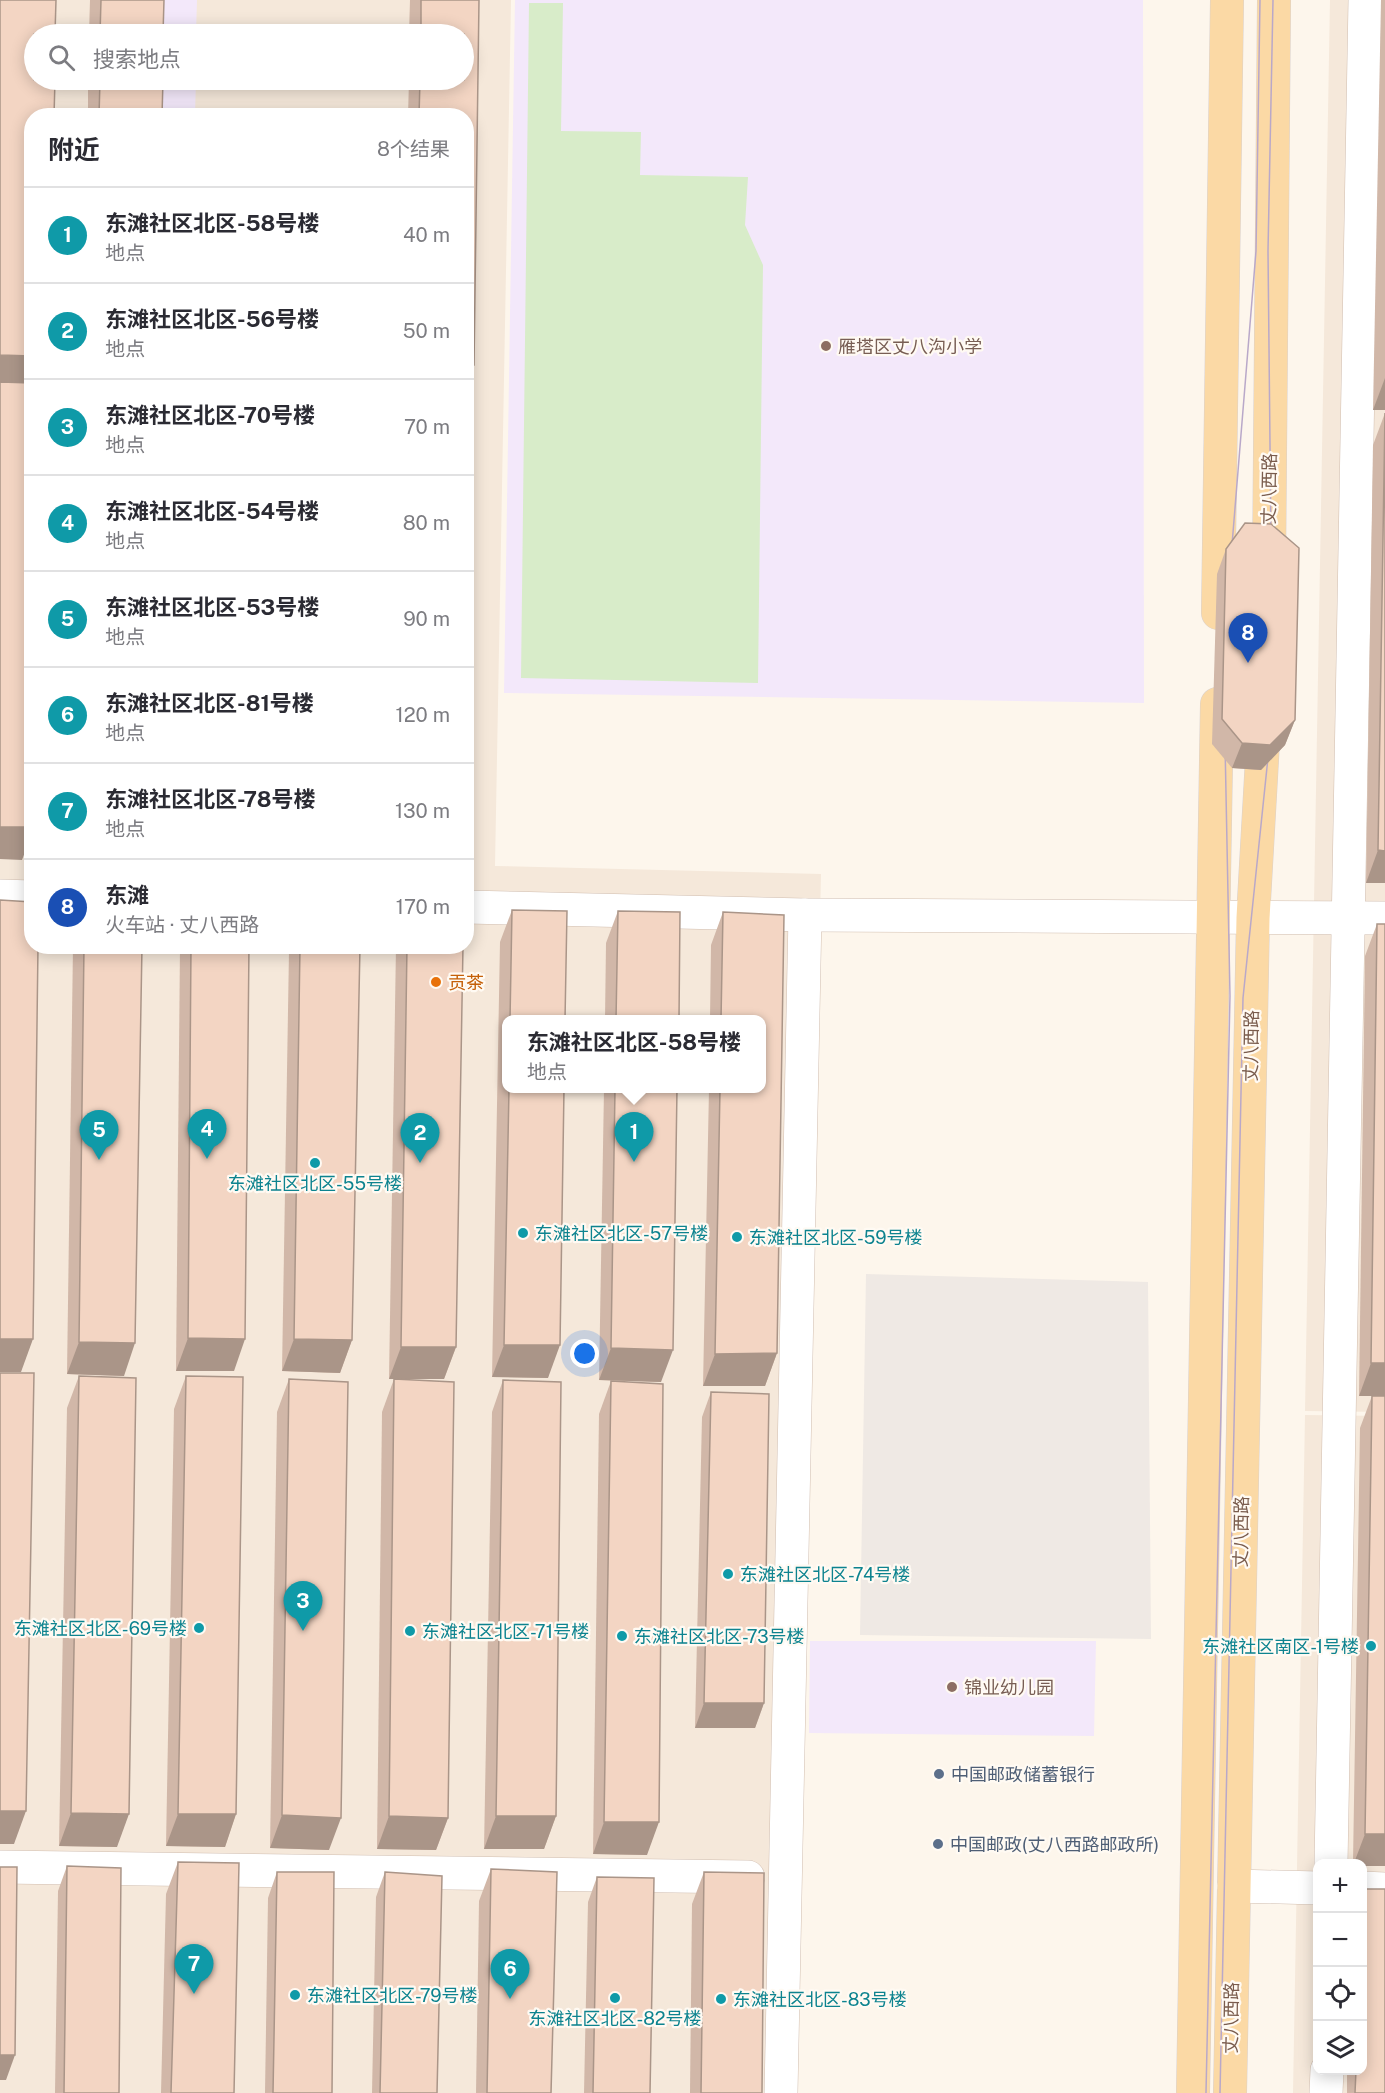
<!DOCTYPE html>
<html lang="zh">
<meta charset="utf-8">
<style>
:root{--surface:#fff;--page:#f2f2f3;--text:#2b2b33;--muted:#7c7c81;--line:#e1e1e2;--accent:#db2777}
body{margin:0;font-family:"Public Sans","Noto Sans SC",sans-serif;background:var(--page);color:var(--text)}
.controls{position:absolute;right:18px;bottom:18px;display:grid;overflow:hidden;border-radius:12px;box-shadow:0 3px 15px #0003}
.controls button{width:54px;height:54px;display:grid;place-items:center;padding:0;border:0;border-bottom:2px solid var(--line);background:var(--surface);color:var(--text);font:30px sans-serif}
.you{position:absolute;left:585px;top:1354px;width:21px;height:21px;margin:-15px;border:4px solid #fff;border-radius:50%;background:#1a73e8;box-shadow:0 0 0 9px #1a73e833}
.badge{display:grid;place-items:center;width:39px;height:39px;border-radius:50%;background:var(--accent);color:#fff;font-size:20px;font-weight:700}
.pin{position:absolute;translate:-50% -50px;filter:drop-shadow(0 2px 3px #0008)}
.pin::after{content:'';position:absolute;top:32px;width:21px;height:18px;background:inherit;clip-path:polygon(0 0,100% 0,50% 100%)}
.popup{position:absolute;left:502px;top:1015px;width:264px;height:78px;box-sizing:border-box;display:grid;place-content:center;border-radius:12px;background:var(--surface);filter:drop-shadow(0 2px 4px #0005);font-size:20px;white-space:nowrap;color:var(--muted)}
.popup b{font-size:22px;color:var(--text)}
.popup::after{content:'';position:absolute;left:50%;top:100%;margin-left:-12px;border:12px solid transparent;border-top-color:var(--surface)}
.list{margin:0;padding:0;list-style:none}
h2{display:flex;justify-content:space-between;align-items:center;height:78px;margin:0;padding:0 24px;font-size:26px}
h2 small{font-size:20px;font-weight:400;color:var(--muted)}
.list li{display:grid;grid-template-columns:39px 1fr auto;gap:18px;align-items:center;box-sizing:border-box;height:96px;padding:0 24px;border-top:2px solid var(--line)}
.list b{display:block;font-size:22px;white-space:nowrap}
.list p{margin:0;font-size:20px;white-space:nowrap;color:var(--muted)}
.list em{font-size:20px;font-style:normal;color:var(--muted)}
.icon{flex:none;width:33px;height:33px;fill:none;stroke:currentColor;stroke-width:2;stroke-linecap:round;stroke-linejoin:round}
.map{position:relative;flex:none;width:1385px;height:2093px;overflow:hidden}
.search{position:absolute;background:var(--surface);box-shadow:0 3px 15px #0003;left:24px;top:24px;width:450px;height:66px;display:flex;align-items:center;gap:15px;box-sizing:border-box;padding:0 21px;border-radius:33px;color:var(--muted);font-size:22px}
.panel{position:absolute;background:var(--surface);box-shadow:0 3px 15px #0003;left:24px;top:108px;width:450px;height:846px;border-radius:24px}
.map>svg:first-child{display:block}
</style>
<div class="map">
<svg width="1385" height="2093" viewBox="0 0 1385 2093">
<rect width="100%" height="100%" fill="#fdf6ec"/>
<g fill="#f5e8da" fill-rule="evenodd">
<path d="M 0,0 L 511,0 L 495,866 L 821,874 L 794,2093 L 0,2093 ZM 34,34 L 464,34 L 464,80 L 34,80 ZM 32,116 L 466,116 L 466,946 L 32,946 ZM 506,1020 L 762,1020 L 762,1088 L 506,1088 Z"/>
<path d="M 1330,0 L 1385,0 L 1385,1412 L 1305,1411 Z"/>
<path d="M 1305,1415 L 1385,1416 L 1385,2093 L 1293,2093 ZM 1318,1864 L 1362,1864 L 1362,2070 L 1318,2070 Z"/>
</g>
<path fill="#efe9e4" d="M 866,1274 L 1148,1282 L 1151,1639 L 860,1635 Z"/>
<g fill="#f3e8fa">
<path d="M 157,0 L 197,0 L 196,34 L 156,34 Z"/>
<path d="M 515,0 L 1143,0 L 1144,703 L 504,693 Z"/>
<path d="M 156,80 L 196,80 L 195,115 L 155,116 Z"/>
<path d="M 810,1641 L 1096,1641 L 1094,1736 L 809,1733 Z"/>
</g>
<path fill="#d8ecc9" d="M 529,3 L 563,3 L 561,131 L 641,132 L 640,175 L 748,177 L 745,225 L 763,265 L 758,683 L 521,678 Z"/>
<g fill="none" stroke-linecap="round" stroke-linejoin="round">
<g stroke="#d1beb0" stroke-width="34">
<g id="minor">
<path d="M 0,896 L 32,897"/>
<path d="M 466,907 L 805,915 L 1385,918"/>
<path d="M 1331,1864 L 1365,0"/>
<path d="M 0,1867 L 748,1877"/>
<path d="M 1234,1886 L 1318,1888"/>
<path d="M 1362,1888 L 1385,1889"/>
<path d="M 781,2093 L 805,915"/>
<path d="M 1326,2093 L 1327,2070"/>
</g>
</g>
<g stroke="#dad1cd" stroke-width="34">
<g id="major">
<path d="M 1269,568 L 1274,0"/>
<path d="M 1218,613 L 1227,0"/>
<path d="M 1193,2093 L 1217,704"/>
<path d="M 1230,2093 L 1253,918 L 1264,724"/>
</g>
</g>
<use href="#minor" stroke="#fff" stroke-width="33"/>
<use href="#major" stroke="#fbd9a5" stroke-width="33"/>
<g stroke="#b9a8c9" stroke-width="1.5">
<path d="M 1271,541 L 1268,251 L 1273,0"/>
<path d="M 1231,557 L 1256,251 L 1260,0"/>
<path d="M 1206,2093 L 1230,996 L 1225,743"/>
<path d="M 1220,2093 L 1243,998 L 1269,748"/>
</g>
</g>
<g fill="#d1b7a8">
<path d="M 90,0 L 164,0 L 163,34 L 89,34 Z"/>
<path d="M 410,0 L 479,0 L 466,116 L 408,116 L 409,80 L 464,80 L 464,34 L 409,34 Z"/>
<path d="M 1381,0 L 1385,0 L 1385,410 L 1373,410 Z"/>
<path d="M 88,80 L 163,80 L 162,116 L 88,116 Z"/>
<path d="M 1385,413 L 1385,883 L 1366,883 L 1373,445 Z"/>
<path d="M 1226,549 L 1295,720 L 1285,745 L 1261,770 L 1232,768 L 1212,744 L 1217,574 Z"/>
<path d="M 512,910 L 565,1020 L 507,1020 L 507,1089 L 564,1089 L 548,1378 L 492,1377 L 500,942 Z"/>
<path d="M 618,911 L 679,1020 L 605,1020 L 606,943 Z"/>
<path d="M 723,912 L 784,915 L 777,1353 L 765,1386 L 703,1386 L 709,1089 L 762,1089 L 762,1020 L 710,1020 L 711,945 Z"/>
<path d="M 1377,924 L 1385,1396 L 1359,1396 L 1365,956 Z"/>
<path d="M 73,946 L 142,946 L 124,1376 L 67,1374 Z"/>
<path d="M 180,946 L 249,946 L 234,1371 L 176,1371 Z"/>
<path d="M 291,946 L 360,946 L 352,1340 L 340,1373 L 282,1371 L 289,951 Z"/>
<path d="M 396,946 L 463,946 L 456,1347 L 444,1379 L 389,1379 Z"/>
<path d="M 604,1089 L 677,1089 L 661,1382 L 599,1380 Z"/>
<path d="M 79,1376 L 117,1847 L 59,1846 L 67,1408 Z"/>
<path d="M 186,1376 L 236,1814 L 225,1847 L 166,1846 L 174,1409 Z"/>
<path d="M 289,1379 L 329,1850 L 270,1848 L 277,1412 Z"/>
<path d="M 394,1379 L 448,1818 L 436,1850 L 377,1849 L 382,1412 Z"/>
<path d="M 503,1380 L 556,1816 L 544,1849 L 484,1849 L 492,1412 Z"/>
<path d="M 611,1381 L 647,1855 L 593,1854 L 599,1414 Z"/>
<path d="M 711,1392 L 764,1703 L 755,1728 L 695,1728 L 702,1417 Z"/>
<path d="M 1372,1396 L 1385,1866 L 1362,1866 L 1362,1863 L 1353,1863 L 1360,1428 Z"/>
<path d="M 178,1862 L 234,2093 L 161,2093 L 166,1894 Z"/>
<path d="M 67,1866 L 119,2093 L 55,2093 L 58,1891 Z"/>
<path d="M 491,1869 L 551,2093 L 476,2093 L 479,1901 Z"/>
<path d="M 277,1872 L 332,2093 L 265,2093 L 268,1898 Z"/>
<path d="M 385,1872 L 437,2093 L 372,2093 L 376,1897 Z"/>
<path d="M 704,1872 L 762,2093 L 690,2093 L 692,1904 Z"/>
<path d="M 597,1877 L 650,2093 L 584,2093 L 588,1902 Z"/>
<path d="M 1347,2070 L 1362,2070 L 1385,2093 L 1347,2093 Z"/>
</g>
<g fill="#aa9588">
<path d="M 0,355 L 32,356 L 32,389 L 0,388 Z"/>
<path d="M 466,364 L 474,365 L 466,384 Z"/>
<path d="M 1385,378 L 1385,410 L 1373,410 Z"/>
<path d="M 1295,720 L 1285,745 L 1261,770 L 1232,768 L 1242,743 Z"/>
<path d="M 0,827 L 32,827 L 32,833 L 22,860 L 0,859 Z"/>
<path d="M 1378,850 L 1385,851 L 1385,883 L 1366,883 Z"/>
<path d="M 188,1338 L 245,1339 L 234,1371 L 176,1371 Z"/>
<path d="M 0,1339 L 33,1339 L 21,1372 L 0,1372 Z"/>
<path d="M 294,1339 L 352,1340 L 340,1373 L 282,1371 Z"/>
<path d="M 79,1342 L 135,1343 L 124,1376 L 67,1374 Z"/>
<path d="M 504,1345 L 560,1345 L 548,1378 L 492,1377 Z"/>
<path d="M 401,1347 L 456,1347 L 444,1379 L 389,1379 Z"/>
<path d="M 611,1348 L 673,1350 L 661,1382 L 599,1380 Z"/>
<path d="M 777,1353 L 765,1386 L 703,1386 L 715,1354 Z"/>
<path d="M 1371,1363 L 1385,1363 L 1385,1396 L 1359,1396 Z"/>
<path d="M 704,1703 L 764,1703 L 755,1728 L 695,1728 Z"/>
<path d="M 0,1811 L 26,1811 L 14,1844 L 0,1844 Z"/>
<path d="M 71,1813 L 129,1814 L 117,1847 L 59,1846 Z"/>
<path d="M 178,1814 L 236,1814 L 225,1847 L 166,1846 Z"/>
<path d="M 282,1815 L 341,1818 L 329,1850 L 270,1848 Z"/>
<path d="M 389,1816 L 448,1818 L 436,1850 L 377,1849 Z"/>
<path d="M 496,1816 L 556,1816 L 544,1849 L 484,1849 Z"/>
<path d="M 604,1822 L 659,1822 L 647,1855 L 593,1854 Z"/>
<path d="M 1365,1834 L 1385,1834 L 1385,1866 L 1362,1866 L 1362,1863 L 1354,1863 Z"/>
<path d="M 0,2055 L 15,2055 L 6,2080 L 0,2080 Z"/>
</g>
<g fill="#f3d5c3" stroke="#aa9588" stroke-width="1.5">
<path d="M 0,0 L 56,0 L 55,34 L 34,34 L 34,80 L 55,80 L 54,116 L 32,116 L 32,356 L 0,355 Z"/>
<path d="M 101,0 L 164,0 L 163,34 L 100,34 Z"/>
<path d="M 421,0 L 479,0 L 474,365 L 466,364 L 466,116 L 419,116 L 420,80 L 464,80 L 464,34 L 421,34 Z"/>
<path d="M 100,80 L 163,80 L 162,116 L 99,116 Z"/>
<path d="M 0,382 L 32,383 L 32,827 L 0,827 Z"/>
<path d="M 1385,413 L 1385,851 L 1378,850 Z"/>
<path d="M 1245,523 L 1271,524 L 1299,548 L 1295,720 L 1270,745 L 1242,743 L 1222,719 L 1226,549 Z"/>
<path d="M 0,900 L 32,902 L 32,946 L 38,946 L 33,1339 L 0,1339 Z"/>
<path d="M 512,910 L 567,911 L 565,1020 L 510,1020 Z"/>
<path d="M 618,911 L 680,912 L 679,1020 L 616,1020 Z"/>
<path d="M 723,912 L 784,915 L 777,1353 L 715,1354 L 720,1089 L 762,1089 L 762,1020 L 721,1020 Z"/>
<path d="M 1377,924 L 1385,924 L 1385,1363 L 1371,1363 Z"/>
<path d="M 84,946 L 142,946 L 135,1343 L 79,1342 Z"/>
<path d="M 191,946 L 249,946 L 245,1339 L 188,1338 Z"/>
<path d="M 300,946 L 360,946 L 352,1340 L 294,1339 Z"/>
<path d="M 407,946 L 463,946 L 456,1347 L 401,1347 Z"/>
<path d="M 509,1089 L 564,1089 L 560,1345 L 504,1345 Z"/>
<path d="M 615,1089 L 677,1089 L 673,1350 L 611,1348 Z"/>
<path d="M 0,1373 L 34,1373 L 26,1811 L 0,1811 Z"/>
<path d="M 79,1376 L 136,1378 L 129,1814 L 71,1813 Z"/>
<path d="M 186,1376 L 243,1377 L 236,1814 L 178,1814 Z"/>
<path d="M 289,1379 L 348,1382 L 341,1818 L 282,1815 Z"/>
<path d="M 394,1379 L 454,1382 L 448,1818 L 389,1816 Z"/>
<path d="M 503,1380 L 561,1382 L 556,1816 L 496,1816 Z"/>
<path d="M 611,1381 L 663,1384 L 659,1822 L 604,1822 Z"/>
<path d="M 711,1392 L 769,1394 L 764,1703 L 704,1703 Z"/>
<path d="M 1372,1396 L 1385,1396 L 1385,1834 L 1365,1834 Z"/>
<path d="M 178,1862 L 239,1863 L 234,2093 L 171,2093 Z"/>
<path d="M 67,1866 L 121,1868 L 119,2093 L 64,2093 Z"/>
<path d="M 0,1867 L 17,1867 L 15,2055 L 0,2055 Z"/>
<path d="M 491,1869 L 557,1872 L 551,2093 L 487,2093 Z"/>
<path d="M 277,1872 L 334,1872 L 332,2093 L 273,2093 Z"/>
<path d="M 385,1872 L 442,1876 L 437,2093 L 380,2093 Z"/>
<path d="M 704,1872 L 764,1873 L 762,2093 L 701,2093 Z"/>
<path d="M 597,1877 L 654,1878 L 650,2093 L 593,2093 Z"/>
<path d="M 1362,1889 L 1385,1889 L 1385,2093 L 1355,2093 L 1356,2070 L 1362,2070 Z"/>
</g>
<g fill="#8d6e63" stroke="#fffaf3" stroke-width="2">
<circle cx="826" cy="346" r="6"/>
<circle cx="952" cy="1687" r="6"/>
</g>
<circle fill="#e8710a" stroke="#fffaf3" stroke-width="2" cx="436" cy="982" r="6"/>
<g fill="#0f9aa8" stroke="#fffaf3" stroke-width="2">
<circle cx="315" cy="1163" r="6"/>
<circle cx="523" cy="1233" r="6"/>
<circle cx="737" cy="1237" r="6"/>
<circle cx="728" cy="1574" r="6"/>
<circle cx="199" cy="1628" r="6"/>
<circle cx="410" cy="1631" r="6"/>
<circle cx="622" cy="1636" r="6"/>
<circle cx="1371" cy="1646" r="6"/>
<circle cx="295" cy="1995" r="6"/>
<circle cx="615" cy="1998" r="6"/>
<circle cx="721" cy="1999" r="6"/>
</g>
<g fill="#5c6f8a" stroke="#fffaf3" stroke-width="2">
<circle cx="939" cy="1774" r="6"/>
<circle cx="938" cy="1844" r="6"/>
</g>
<g text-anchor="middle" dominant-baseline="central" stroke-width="4.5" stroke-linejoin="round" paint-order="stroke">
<g font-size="18" fill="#785e54" stroke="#fffaf3" text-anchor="start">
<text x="838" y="346">雁塔区丈八沟小学</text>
<text x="964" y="1687">锦业幼儿园</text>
</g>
<g font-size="18" fill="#7a5c4d" stroke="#fffaf3">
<text transform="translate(1269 489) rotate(-89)">丈八西路</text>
<text transform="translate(1251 1046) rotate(-89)">丈八西路</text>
<text transform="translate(1241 1532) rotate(-89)">丈八西路</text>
<text transform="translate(1231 2018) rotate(-89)">丈八西路</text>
</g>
<g font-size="18" fill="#c56008" stroke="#fffaf3" text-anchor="start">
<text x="448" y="982">贡茶</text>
</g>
<g font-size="18" fill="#0d838f" stroke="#fffaf3" text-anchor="start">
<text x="315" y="1183" text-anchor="middle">东滩社区北区-55号楼</text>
<text x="535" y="1233">东滩社区北区-57号楼</text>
<text x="749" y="1237">东滩社区北区-59号楼</text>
<text x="740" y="1574">东滩社区北区-74号楼</text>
<text x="187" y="1628" text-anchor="end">东滩社区北区-69号楼</text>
<text x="422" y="1631">东滩社区北区-71号楼</text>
<text x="634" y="1636">东滩社区北区-73号楼</text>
<text x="1359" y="1646" text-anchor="end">东滩社区南区-1号楼</text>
<text x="307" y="1995">东滩社区北区-79号楼</text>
<text x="733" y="1999">东滩社区北区-83号楼</text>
<text x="615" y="2018" text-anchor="middle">东滩社区北区-82号楼</text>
</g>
<g font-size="18" fill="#4e5e75" stroke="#fffaf3" text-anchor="start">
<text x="951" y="1774">中国邮政储蓄银行</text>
<text x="950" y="1844">中国邮政(丈八西路邮政所)</text>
</g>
</g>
</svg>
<div class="controls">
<button>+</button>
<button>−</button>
<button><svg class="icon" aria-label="locate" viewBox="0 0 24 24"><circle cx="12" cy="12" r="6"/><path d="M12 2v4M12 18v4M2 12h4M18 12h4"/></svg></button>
<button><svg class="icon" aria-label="layers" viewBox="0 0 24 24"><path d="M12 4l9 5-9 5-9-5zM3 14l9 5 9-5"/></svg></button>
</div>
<div class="you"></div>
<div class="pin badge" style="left:634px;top:1162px;background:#0f9aa8">1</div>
<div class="popup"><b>东滩社区北区-58号楼</b>地点</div>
<div class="pin badge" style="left:420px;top:1163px;background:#0f9aa8">2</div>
<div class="pin badge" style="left:303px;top:1631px;background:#0f9aa8">3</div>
<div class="pin badge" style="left:207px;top:1159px;background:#0f9aa8">4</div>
<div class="pin badge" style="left:99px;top:1160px;background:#0f9aa8">5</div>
<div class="pin badge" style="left:510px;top:1999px;background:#0f9aa8">6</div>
<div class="pin badge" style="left:194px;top:1994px;background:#0f9aa8">7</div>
<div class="pin badge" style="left:1248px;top:663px;background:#1a4fb4">8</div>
<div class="search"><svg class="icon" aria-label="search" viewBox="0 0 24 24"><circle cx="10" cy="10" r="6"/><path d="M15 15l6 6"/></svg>搜索地点</div>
<section class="panel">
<h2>附近<small>8个结果</small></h2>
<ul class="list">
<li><span class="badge" style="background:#0f9aa8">1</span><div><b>东滩社区北区-58号楼</b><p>地点</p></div><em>40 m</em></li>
<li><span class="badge" style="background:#0f9aa8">2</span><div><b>东滩社区北区-56号楼</b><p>地点</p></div><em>50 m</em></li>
<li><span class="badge" style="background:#0f9aa8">3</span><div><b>东滩社区北区-70号楼</b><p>地点</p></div><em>70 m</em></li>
<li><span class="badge" style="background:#0f9aa8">4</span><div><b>东滩社区北区-54号楼</b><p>地点</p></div><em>80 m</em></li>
<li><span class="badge" style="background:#0f9aa8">5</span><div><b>东滩社区北区-53号楼</b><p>地点</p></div><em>90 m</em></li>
<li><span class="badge" style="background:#0f9aa8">6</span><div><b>东滩社区北区-81号楼</b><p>地点</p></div><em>120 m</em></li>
<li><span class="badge" style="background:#0f9aa8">7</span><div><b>东滩社区北区-78号楼</b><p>地点</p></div><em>130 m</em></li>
<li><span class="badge" style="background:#1a4fb4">8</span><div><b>东滩</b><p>火车站 · 丈八西路</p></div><em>170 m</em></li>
</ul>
</section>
</div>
